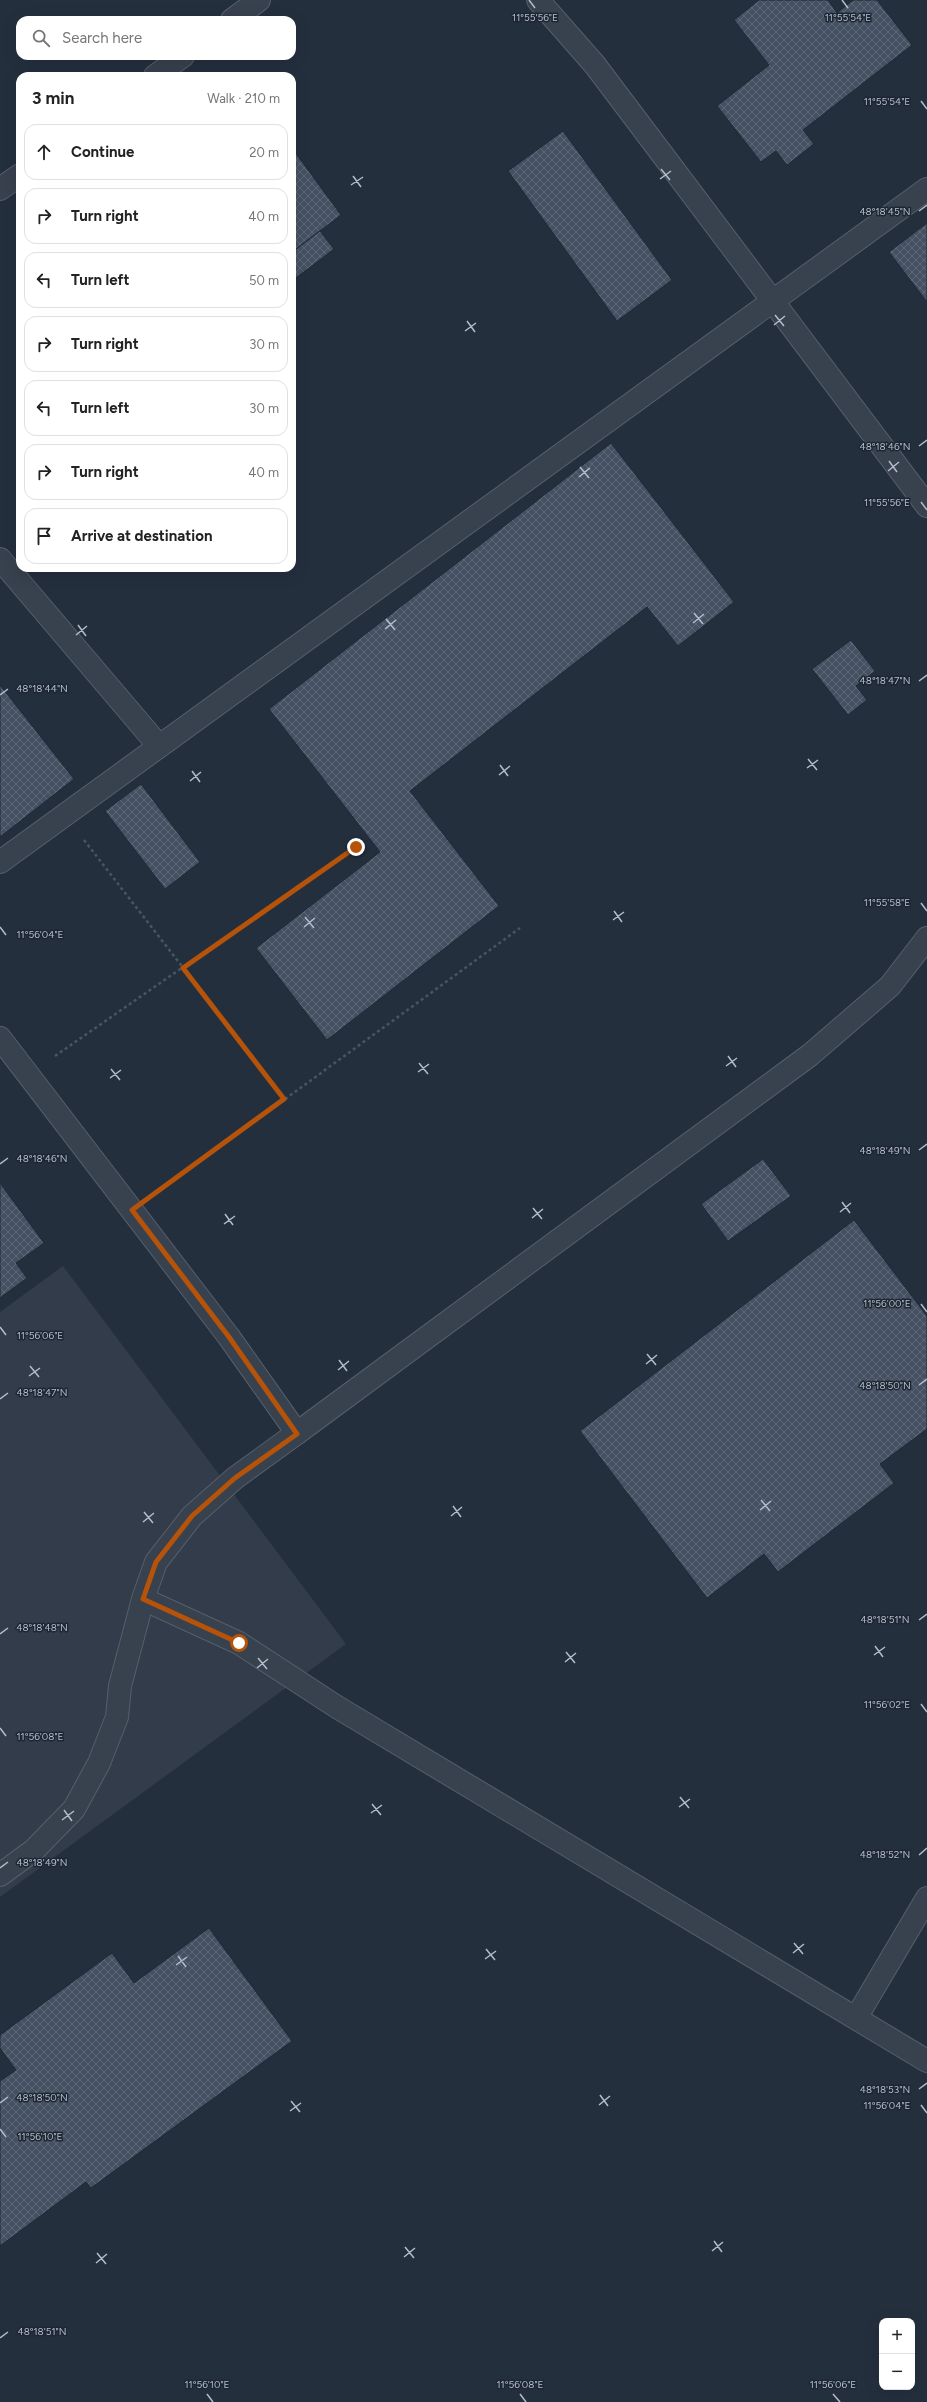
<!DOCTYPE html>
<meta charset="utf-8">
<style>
:root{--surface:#fff;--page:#f2f2f2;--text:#222;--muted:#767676;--line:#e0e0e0}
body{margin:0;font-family:Figtree,sans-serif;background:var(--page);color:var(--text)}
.controls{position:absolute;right:12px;bottom:12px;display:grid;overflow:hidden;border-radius:8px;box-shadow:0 4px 16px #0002}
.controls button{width:36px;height:36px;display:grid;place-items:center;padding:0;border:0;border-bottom:1px solid var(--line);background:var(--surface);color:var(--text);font:20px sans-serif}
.stop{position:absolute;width:12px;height:12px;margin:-9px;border:3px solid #b45309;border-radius:50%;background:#fff}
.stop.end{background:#b45309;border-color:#fff;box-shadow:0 1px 4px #0008}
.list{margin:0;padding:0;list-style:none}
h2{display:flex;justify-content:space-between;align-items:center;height:52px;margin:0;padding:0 16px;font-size:17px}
h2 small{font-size:13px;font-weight:400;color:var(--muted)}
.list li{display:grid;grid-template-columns:26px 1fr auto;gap:12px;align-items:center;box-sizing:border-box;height:56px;margin:0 8px 8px;padding:0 8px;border:1px solid var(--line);border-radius:12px}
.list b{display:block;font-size:15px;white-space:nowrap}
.list em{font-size:13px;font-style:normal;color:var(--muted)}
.icon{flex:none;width:22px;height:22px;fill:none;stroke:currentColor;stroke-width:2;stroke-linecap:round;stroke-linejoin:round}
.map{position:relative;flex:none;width:927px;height:2402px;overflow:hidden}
.search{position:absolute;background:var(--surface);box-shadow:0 4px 16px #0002;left:16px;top:16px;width:280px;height:44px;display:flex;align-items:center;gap:10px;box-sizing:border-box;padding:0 14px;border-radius:12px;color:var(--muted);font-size:15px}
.panel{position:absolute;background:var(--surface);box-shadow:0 4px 16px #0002;left:16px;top:72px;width:280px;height:500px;border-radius:12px}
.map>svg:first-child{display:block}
</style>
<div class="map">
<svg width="927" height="2402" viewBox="0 0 927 2402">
<defs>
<pattern id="building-cross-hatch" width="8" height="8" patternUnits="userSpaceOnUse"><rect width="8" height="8" fill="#455162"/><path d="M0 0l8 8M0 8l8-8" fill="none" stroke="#5d6877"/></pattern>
</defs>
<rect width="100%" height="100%" fill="#242f3e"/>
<path fill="#323c4b" d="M 63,1266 L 346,1644 L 0,1897 L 0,1312 Z"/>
<g fill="url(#building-cross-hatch)" stroke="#1f2835">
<path d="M 759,0 L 828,0 L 837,13 L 853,0 L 877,0 L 912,45 L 803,130 L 814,144 L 787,165 L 776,151 L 761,162 L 717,106 L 769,65 L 734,20 Z"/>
<path d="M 563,131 L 672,280 L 617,321 L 508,171 Z"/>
<path d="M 292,148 L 341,215 L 292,252 Z"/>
<path d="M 927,223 L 927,302 L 889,252 Z"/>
<path d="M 320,231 L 334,249 L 292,281 L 292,252 Z"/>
<path d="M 611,443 L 734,602 L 678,646 L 647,607 L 410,791 L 499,906 L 327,1040 L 256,948 L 380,852 L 269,709 Z"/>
<path d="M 851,640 L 875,671 L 856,686 L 867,700 L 848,715 L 812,669 Z"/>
<path d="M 0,685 L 74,779 L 0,837 Z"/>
<path d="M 141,784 L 200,862 L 165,889 L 105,811 Z"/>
<path d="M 763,1159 L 791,1196 L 728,1241 L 701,1204 Z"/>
<path d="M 0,1183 L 44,1243 L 16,1263 L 27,1278 L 0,1298 Z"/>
<path d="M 854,1220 L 927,1316 L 927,1429 L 880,1464 L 894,1483 L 778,1572 L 764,1554 L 707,1598 L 580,1431 Z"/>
<path d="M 209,1928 L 292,2041 L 91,2188 L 86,2182 L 0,2246 L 0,2081 L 16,2070 L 0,2048 L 0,2035 L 112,1953 L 134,1983 Z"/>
</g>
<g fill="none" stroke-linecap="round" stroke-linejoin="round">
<g stroke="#565f6c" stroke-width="24">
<g id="minor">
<path d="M 538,0 L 595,65 L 927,506"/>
<path d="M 232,20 L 259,0"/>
<path d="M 155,76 L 183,56"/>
<path d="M 0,189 L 20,175"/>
<path d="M 0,559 L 159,746"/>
<path d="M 0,862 L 927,189"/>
<path d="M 0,1038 L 229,1337 L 297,1433 L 810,1055 L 890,986 L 927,938"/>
<path d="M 143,1599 L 156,1562 L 192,1516 L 235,1478 L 297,1433"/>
<path d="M 0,1875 L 34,1850 L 74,1809 L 99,1763 L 117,1717 L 120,1686 L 143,1599 L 239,1643 L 337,1707 L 927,2061"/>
<path d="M 856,2018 L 927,1898"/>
</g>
</g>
<g stroke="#44595c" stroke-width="2.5" stroke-dasharray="3 3" stroke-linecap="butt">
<path d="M 84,840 L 285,1099"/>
<path d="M 55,1056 L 356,847"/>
<path d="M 159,1191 L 520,928"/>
</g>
<use href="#minor" stroke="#38414e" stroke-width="22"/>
</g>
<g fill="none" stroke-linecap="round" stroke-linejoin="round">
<path stroke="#b45309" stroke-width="5" d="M 239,1643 L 143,1599 L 156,1562 L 192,1516 L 235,1478 L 297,1434 L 229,1337 L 132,1210 L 284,1099 L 183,968 L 356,847"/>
</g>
<path fill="none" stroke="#b4bcc9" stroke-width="1.5" d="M 529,0 L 535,8M 842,0 L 848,8M 921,101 L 927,109M 661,169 L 670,180M 353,176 L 361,187M 660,179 L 671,171M 351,185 L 363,177M 919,211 L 927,205M 775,315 L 784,326M 467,321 L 475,332M 774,325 L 785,316M 465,331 L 476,323M 919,446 L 927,440M 889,461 L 897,472M 580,467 L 589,478M 888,471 L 899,462M 579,477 L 590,468M 921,502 L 927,510M 694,613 L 703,624M 386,619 L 395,630M 693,623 L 704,614M 78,625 L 86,636M 385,629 L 396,620M 76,635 L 87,626M 919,681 L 927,675M 0,695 L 8,689M 808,759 L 817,770M 500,765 L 508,776M 807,768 L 818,760M 192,771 L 200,782M 499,775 L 510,766M 190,781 L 201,772M 921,903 L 927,911M 614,911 L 622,922M 305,917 L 314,928M 613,920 L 624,912M 0,927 L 6,935M 304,927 L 315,918M 728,1056 L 736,1067M 419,1063 L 428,1074M 726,1066 L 737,1058M 111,1069 L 120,1080M 418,1072 L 429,1064M 110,1078 L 121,1070M 919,1150 L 927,1144M 0,1164 L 8,1158M 842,1202 L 850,1213M 533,1208 L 542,1219M 840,1212 L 851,1203M 225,1214 L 233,1225M 532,1218 L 543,1209M 224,1224 L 235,1216M 921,1304 L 927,1312M 0,1327 L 6,1335M 647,1354 L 656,1365M 339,1360 L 347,1371M 646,1364 L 657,1355M 30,1366 L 39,1377M 338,1370 L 349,1361M 29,1376 L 40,1368M 919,1385 L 927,1379M 0,1399 L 8,1393M 761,1500 L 770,1511M 453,1506 L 461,1517M 760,1510 L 771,1501M 144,1512 L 153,1523M 451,1516 L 462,1507M 143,1522 L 154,1513M 919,1620 L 927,1614M 0,1634 L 8,1628M 875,1646 L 883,1657M 566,1652 L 575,1663M 874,1655 L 885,1647M 258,1658 L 267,1669M 565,1662 L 576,1653M 257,1668 L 268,1659M 921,1704 L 927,1712M 0,1728 L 6,1736M 680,1797 L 689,1808M 372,1804 L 381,1815M 679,1807 L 690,1799M 64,1810 L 72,1821M 371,1813 L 382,1805M 62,1820 L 74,1811M 919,1855 L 927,1848M 0,1868 L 8,1862M 794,1943 L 803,1954M 486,1949 L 495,1960M 793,1953 L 804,1944M 178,1956 L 186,1967M 485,1959 L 496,1951M 176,1965 L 187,1957M 919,2089 L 927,2083M 600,2095 L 608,2106M 291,2101 L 300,2112M 0,2103 L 8,2097M 599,2105 L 610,2096M 921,2105 L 927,2113M 290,2111 L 301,2103M 0,2129 L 6,2137M 714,2241 L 722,2252M 405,2247 L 414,2258M 712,2251 L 723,2242M 97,2253 L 106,2264M 404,2257 L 415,2248M 96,2263 L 107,2254M 0,2338 L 8,2332M 207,2394 L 213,2402M 520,2394 L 526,2402M 833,2394 L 840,2402"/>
<g font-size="10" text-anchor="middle" fill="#b4bcc9" stroke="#1d2633" stroke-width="3" stroke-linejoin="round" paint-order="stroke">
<text x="535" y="21">11°55'56"E</text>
<text x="848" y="21">11°55'54"E</text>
<text x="887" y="105">11°55'54"E</text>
<text x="885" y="215">48°18'45"N</text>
<text x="885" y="450">48°18'46"N</text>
<text x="887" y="506">11°55'56"E</text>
<text x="885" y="684">48°18'47"N</text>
<text x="42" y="692">48°18'44"N</text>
<text x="887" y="906">11°55'58"E</text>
<text x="40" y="938">11°56'04"E</text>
<text x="885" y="1154">48°18'49"N</text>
<text x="42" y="1162">48°18'46"N</text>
<text x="887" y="1307">11°56'00"E</text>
<text x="40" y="1339">11°56'06"E</text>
<text x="885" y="1389">48°18'50"N</text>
<text x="42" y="1396">48°18'47"N</text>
<text x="885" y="1623">48°18'51"N</text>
<text x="42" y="1631">48°18'48"N</text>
<text x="887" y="1708">11°56'02"E</text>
<text x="40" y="1740">11°56'08"E</text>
<text x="885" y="1858">48°18'52"N</text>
<text x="42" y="1866">48°18'49"N</text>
<text x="885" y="2093">48°18'53"N</text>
<text x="42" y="2101">48°18'50"N</text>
<text x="887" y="2109">11°56'04"E</text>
<text x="40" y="2140">11°56'10"E</text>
<text x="42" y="2335">48°18'51"N</text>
<text x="207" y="2388">11°56'10"E</text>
<text x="520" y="2388">11°56'08"E</text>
<text x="833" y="2388">11°56'06"E</text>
</g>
</svg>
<div class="controls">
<button>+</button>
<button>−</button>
</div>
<div class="stop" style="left:239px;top:1643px"></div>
<div class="stop end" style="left:356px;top:847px"></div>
<div class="search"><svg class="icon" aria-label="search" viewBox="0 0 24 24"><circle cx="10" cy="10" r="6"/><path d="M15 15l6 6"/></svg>Search here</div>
<section class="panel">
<h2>3 min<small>Walk · 210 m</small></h2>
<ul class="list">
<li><svg class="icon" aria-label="ahead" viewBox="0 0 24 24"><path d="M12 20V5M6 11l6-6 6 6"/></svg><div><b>Continue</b></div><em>20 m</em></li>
<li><svg class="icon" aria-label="right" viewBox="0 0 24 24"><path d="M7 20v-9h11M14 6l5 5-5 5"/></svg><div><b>Turn right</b></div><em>40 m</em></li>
<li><svg class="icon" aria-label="left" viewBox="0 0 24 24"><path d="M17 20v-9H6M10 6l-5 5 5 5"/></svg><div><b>Turn left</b></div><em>50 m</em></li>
<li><svg class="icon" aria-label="right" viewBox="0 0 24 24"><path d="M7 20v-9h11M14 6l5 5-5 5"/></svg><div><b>Turn right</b></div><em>30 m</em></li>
<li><svg class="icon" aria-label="left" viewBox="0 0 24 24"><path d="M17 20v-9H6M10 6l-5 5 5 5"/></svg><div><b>Turn left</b></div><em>30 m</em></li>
<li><svg class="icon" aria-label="right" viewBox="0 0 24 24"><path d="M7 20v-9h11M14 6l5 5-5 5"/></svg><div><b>Turn right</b></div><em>40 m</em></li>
<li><svg class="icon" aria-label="arrive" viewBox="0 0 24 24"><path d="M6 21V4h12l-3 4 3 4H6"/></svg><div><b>Arrive at destination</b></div></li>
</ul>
</section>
</div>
